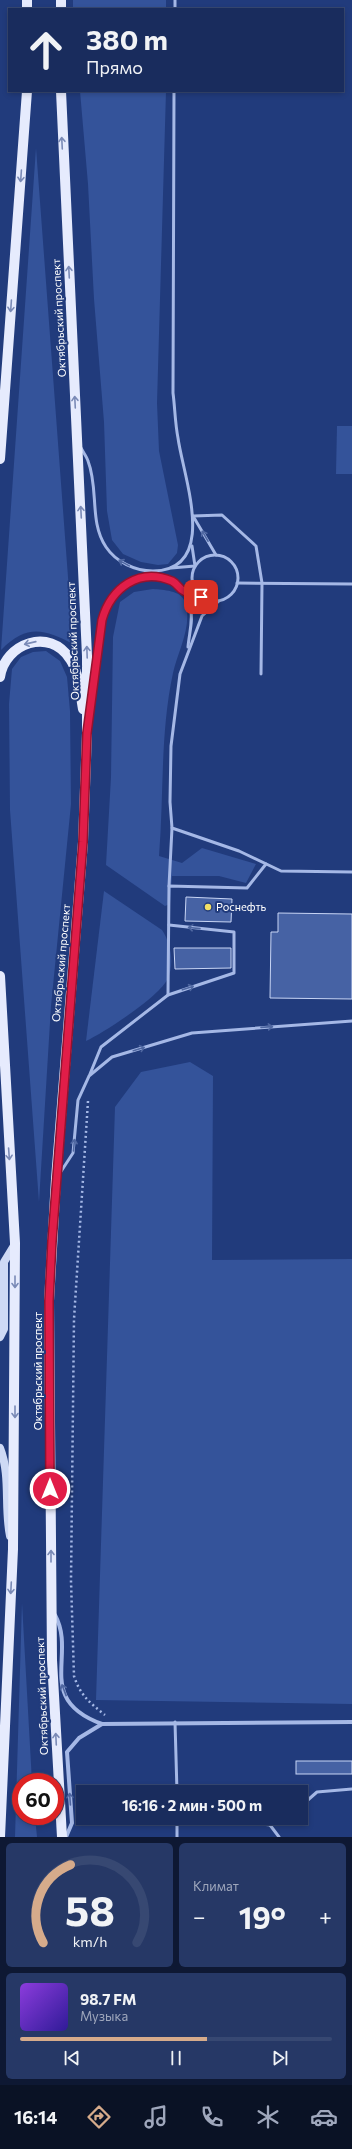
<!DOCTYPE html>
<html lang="ru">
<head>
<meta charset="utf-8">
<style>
	:root { --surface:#192c5d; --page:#263866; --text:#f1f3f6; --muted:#9fa7bc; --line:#374872; --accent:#d6ab8b }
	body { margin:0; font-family:Commissioner,sans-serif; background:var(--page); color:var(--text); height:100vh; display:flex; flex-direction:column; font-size:15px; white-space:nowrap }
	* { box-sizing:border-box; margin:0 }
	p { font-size:13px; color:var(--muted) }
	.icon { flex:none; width:22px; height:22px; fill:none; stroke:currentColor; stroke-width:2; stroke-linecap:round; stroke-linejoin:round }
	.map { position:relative; height:1837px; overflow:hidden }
	.drawer { display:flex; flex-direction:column; gap:6px; padding:6px; background:#0e1833; flex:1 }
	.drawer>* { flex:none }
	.banner { position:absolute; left:8px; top:8px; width:336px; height:84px; border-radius:0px; box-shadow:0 2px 6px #0003,0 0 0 1px var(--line); background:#192c5d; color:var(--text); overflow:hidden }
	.speed { position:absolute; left:12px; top:1773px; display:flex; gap:8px; font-size:20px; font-weight:700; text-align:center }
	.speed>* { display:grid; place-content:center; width:52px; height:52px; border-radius:50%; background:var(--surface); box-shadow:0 2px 6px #0003,0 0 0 1px var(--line); line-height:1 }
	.speed .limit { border:6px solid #d22; background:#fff; color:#111 }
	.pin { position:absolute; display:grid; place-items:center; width:34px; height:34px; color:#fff; margin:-17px; border-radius:8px; box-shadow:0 2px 6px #0006 }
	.me { position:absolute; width:44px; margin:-22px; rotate:0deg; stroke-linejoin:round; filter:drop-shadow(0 0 3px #0008) }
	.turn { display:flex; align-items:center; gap:14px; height:84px; padding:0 12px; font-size:18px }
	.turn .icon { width:52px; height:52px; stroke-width:2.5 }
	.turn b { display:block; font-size:28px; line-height:34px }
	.big { font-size:30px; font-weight:700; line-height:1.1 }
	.drawer .widget { flex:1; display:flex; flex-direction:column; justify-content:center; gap:6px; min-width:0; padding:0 14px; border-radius:6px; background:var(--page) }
	.drawer .dial { align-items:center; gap:0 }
	.dial svg { height:104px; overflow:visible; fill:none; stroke:var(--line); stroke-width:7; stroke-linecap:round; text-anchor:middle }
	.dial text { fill:var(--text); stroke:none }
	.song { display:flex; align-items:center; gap:12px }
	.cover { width:48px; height:48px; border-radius:6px; background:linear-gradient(135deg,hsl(270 70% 55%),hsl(250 70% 35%)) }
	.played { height:4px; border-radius:2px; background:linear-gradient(90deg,var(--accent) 60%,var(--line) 60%) }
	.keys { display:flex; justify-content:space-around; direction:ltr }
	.heat { display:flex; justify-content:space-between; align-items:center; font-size:22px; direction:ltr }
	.drawer .tiles { flex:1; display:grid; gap:6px; grid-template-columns:1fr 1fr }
	.widget:last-child { grid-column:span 2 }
	.trip { position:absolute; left:76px; top:1785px; width:232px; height:40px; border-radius:0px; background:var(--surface); box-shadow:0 2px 6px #0003,0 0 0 1px var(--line); font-weight:700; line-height:40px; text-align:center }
	.dock { display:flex; height:64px; justify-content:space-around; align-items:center; background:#0a1225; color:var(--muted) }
	.dock .icon { width:28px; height:28px }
	.dock .active { color:var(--accent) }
	.dock b { font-size:18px; color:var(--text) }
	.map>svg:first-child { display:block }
	.green { fill:#34539a }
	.building { fill:#4662a4; stroke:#c8d5f5 }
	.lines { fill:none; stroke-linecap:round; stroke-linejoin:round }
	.path { stroke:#a5b8e6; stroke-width:2.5; stroke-dasharray:2 3; stroke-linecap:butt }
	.service { stroke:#a5b8e6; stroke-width:3 }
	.minor { stroke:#a5b8e6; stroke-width:4 }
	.secondary { stroke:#ced9f5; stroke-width:8 }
	.primary { stroke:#e6ebfd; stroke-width:10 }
	.oneway { stroke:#7a8ab6 }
	.oneway2 { stroke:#4f67a1 }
	.route-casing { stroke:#92132f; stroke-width:10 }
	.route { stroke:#e11d48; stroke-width:7 }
	.poi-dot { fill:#f2df66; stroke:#213b7c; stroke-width:1.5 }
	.labels { text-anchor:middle; stroke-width:4; stroke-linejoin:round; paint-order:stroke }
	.street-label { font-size:11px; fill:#fff; stroke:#213b7c }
	.poi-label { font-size:11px; fill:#fff; stroke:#213b7c; text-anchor:start }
</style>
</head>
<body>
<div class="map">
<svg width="352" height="1837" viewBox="0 0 352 1837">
	<rect width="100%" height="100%" fill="#213b7c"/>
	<g class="green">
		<rect x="73" y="0" width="93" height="9"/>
		<path d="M80 91H166L157 403 159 451 178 545 177 553 168 564 158 565 141 562 123 554 112 540 107 511 104 422 94 299 88 184Z"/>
		<path d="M36 148 73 644C44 629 27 624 1 650Z"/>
		<path d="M337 426H352V474H336Z"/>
		<path d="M153 589C163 590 181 590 185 602 193 625 178 651 173 673 160 733 164 795 159 856L182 863 202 848 256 864 246 883 219 876H172L170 904 165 906 106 865 111 777 113 637 120 602 134 592Z"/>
		<path d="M46 651 60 661 67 677 70 711 71 804 51 1006 39 1202 10 810 9 704 12 669 21 657 33 652Z"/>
		<path d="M104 891 162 930C171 943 175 965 167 980 157 998 105 1032 86 1041Z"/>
		<path d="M190 1062 213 1076 212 1260 352 1259V1704L96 1700 115 1107 141 1072Z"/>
		<path d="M22 1603 32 1782H21V1816H35L37 1837H15Z"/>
	</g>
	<g class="building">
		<path d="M186 897 232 899 231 922 185 921Z"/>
		<path d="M278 913 352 914V999L270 998 271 932H278Z"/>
		<path d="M174 948H231V968L175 969Z"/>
		<rect x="296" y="1761" width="56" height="13"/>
	</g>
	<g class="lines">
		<path class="path" d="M88 1101 74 1319 71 1581 74 1676C80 1695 90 1703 105 1715"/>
		<g class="service">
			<path d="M175 9V0"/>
			<path d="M81 448C83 452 87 457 88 461 99 489 89 522 106 547 116 562 135 571 153 571 220 570 183 476 178 438 175 423 175 408 173 393L174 91"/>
			<path d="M193 516 222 515 256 546 262 583 261 674"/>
			<path d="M193 516 216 555"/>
			<circle cx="215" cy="578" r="23"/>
			<path d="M171 568 195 566 192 546"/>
			<path d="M237 583 352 584"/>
			<path d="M184 591 195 595"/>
			<path d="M219 601 202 616 180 674 171 746 170 802 172 828 239 851 281 871 352 872"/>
			<path d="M191 607 194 590"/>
			<path d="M92 700C94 685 96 672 98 657 101 639 98 618 108 601 126 572 179 566 190 605 194 618 189 634 188 647"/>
			<path d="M169 886 172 828"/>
			<path d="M168 995 169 886 247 888 266 864"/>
			<path d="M90 1074 101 1047 168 995 234 973V932L169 925"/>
			<path d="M60 1173 73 1153 78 1100 89 1076 112 1057 192 1033 352 1021"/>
			<path d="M175 1722 177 1792"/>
			<path d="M301 1806 317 1792 352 1789"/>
			<path d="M177 1818V1837"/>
			<path d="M213 1818 270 1825 287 1818"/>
			<path d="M270 1825 279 1837"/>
		</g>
		<g class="minor">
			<path d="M55 1615C77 1655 34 1699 102 1724L352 1722"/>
			<path d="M66 1837 72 1823 67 1752 79 1738 102 1724"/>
		</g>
		<g class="secondary">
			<path d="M0 1337 4 1329V1262L15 1244"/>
			<path d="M0 1448C11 1476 4 1507 10 1536"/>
		</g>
		<g class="primary">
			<path d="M27 9V0"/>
			<path d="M61 9V0"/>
			<path d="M61 91 87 656V733L83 842 56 1179 49 1301 52 1660 62 1837"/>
			<path d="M0 459 27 91"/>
			<path d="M0 677C5 643 50 627 70 659 79 672 80 693 83 709"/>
			<path d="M0 976 15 1243 13 1549 0 1837"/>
		</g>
	</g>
	<defs><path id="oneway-shaft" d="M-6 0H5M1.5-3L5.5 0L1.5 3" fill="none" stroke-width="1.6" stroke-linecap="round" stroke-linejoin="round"/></defs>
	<g class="oneway">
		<use href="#oneway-shaft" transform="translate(62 143) rotate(-93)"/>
		<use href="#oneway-shaft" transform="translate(21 176) rotate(94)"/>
		<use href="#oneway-shaft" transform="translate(69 272) rotate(-93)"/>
		<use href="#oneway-shaft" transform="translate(11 306) rotate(94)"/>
		<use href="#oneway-shaft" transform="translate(75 402) rotate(-93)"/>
		<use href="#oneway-shaft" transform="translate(81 512) rotate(-93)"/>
		<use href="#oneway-shaft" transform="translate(30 643) rotate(167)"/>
		<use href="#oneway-shaft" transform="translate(87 652) rotate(-92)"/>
		<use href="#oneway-shaft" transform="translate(9 1154) rotate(86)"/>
		<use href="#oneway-shaft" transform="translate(15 1282) rotate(90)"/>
		<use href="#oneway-shaft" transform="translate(15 1412) rotate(90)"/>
		<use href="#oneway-shaft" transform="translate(51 1556) rotate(-90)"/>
		<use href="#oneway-shaft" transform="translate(11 1588) rotate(93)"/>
		<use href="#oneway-shaft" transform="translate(56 1739) rotate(-93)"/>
	</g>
	<g class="oneway2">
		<use href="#oneway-shaft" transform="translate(205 536) rotate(-120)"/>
		<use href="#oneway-shaft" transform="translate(124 563) rotate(-151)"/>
		<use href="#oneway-shaft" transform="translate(194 928) rotate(-174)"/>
		<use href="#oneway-shaft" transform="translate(188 988) rotate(-18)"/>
		<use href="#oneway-shaft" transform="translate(267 1027) rotate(-4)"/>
		<use href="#oneway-shaft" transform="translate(139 1049) rotate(-17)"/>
		<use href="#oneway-shaft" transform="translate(74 1145) rotate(-85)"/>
		<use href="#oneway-shaft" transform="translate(64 1690) rotate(-111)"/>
		<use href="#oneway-shaft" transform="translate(70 1799) rotate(-94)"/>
	</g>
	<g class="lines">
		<defs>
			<path id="route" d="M50 1489 49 1301 52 1241 83 842 87 733 102 620C111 588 139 567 172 581 178 584 179 589 184 591 188 594 196 596 201 597"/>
		</defs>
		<use href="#route" class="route-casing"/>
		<use href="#route" class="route"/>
	</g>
	<circle class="poi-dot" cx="208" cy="907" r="4"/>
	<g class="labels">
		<g class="street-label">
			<text transform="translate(59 318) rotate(-93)" y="4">Октябрьский проспект</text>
			<text transform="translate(73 641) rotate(-92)" y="4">Октябрьский проспект</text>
			<text transform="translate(61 963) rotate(-85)" y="4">Октябрьский проспект</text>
			<text transform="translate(38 1371) rotate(-90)" y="4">Октябрьский проспект</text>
			<text transform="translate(42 1696) rotate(-92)" y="4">Октябрьский проспект</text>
		</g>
		<g class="poi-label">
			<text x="216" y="911">Роснефть</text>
		</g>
	</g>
</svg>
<div class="speed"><div class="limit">60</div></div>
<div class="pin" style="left:201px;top:597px;background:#d93025"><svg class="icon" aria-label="arrive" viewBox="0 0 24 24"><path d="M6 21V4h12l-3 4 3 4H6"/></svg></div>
<svg class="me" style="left:50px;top:1489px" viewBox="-20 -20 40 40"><circle r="17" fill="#e11d48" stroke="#fff" stroke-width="3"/><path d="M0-11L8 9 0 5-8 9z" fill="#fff"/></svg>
<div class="trip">16:16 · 2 мин · 500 m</div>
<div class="banner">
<div class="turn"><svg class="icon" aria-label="ahead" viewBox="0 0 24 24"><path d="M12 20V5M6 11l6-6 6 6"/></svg><div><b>380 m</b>Прямо</div></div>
</div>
</div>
<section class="drawer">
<div class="tiles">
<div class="widget dial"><svg viewBox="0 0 100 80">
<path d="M14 69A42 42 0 1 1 86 69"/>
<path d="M14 69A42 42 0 0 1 35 9" stroke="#d6ab8b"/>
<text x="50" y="56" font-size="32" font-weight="700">58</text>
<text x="50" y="72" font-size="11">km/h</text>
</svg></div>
<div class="widget"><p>Климат</p>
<div class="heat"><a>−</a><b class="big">19°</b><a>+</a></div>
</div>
<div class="widget">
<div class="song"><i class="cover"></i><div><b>98.7 FM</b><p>Музыка</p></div></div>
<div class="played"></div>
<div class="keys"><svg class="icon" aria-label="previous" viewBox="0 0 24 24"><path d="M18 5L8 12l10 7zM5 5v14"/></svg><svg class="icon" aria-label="pause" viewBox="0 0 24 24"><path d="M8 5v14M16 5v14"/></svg><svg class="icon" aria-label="next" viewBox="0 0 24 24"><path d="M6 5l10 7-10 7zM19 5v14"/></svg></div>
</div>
</div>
</section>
<nav class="dock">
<b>16:14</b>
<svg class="icon active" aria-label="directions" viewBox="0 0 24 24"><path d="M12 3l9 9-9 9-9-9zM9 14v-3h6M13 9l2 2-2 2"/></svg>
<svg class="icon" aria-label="music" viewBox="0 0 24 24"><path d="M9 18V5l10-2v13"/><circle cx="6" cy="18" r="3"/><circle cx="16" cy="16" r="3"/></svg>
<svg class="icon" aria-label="phone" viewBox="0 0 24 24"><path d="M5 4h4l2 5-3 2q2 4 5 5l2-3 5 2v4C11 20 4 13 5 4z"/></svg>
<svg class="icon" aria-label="climate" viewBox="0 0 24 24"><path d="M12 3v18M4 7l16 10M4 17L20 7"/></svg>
<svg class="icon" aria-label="car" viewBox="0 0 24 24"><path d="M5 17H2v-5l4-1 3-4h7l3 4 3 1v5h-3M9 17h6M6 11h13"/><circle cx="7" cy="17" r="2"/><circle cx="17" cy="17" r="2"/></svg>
</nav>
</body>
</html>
